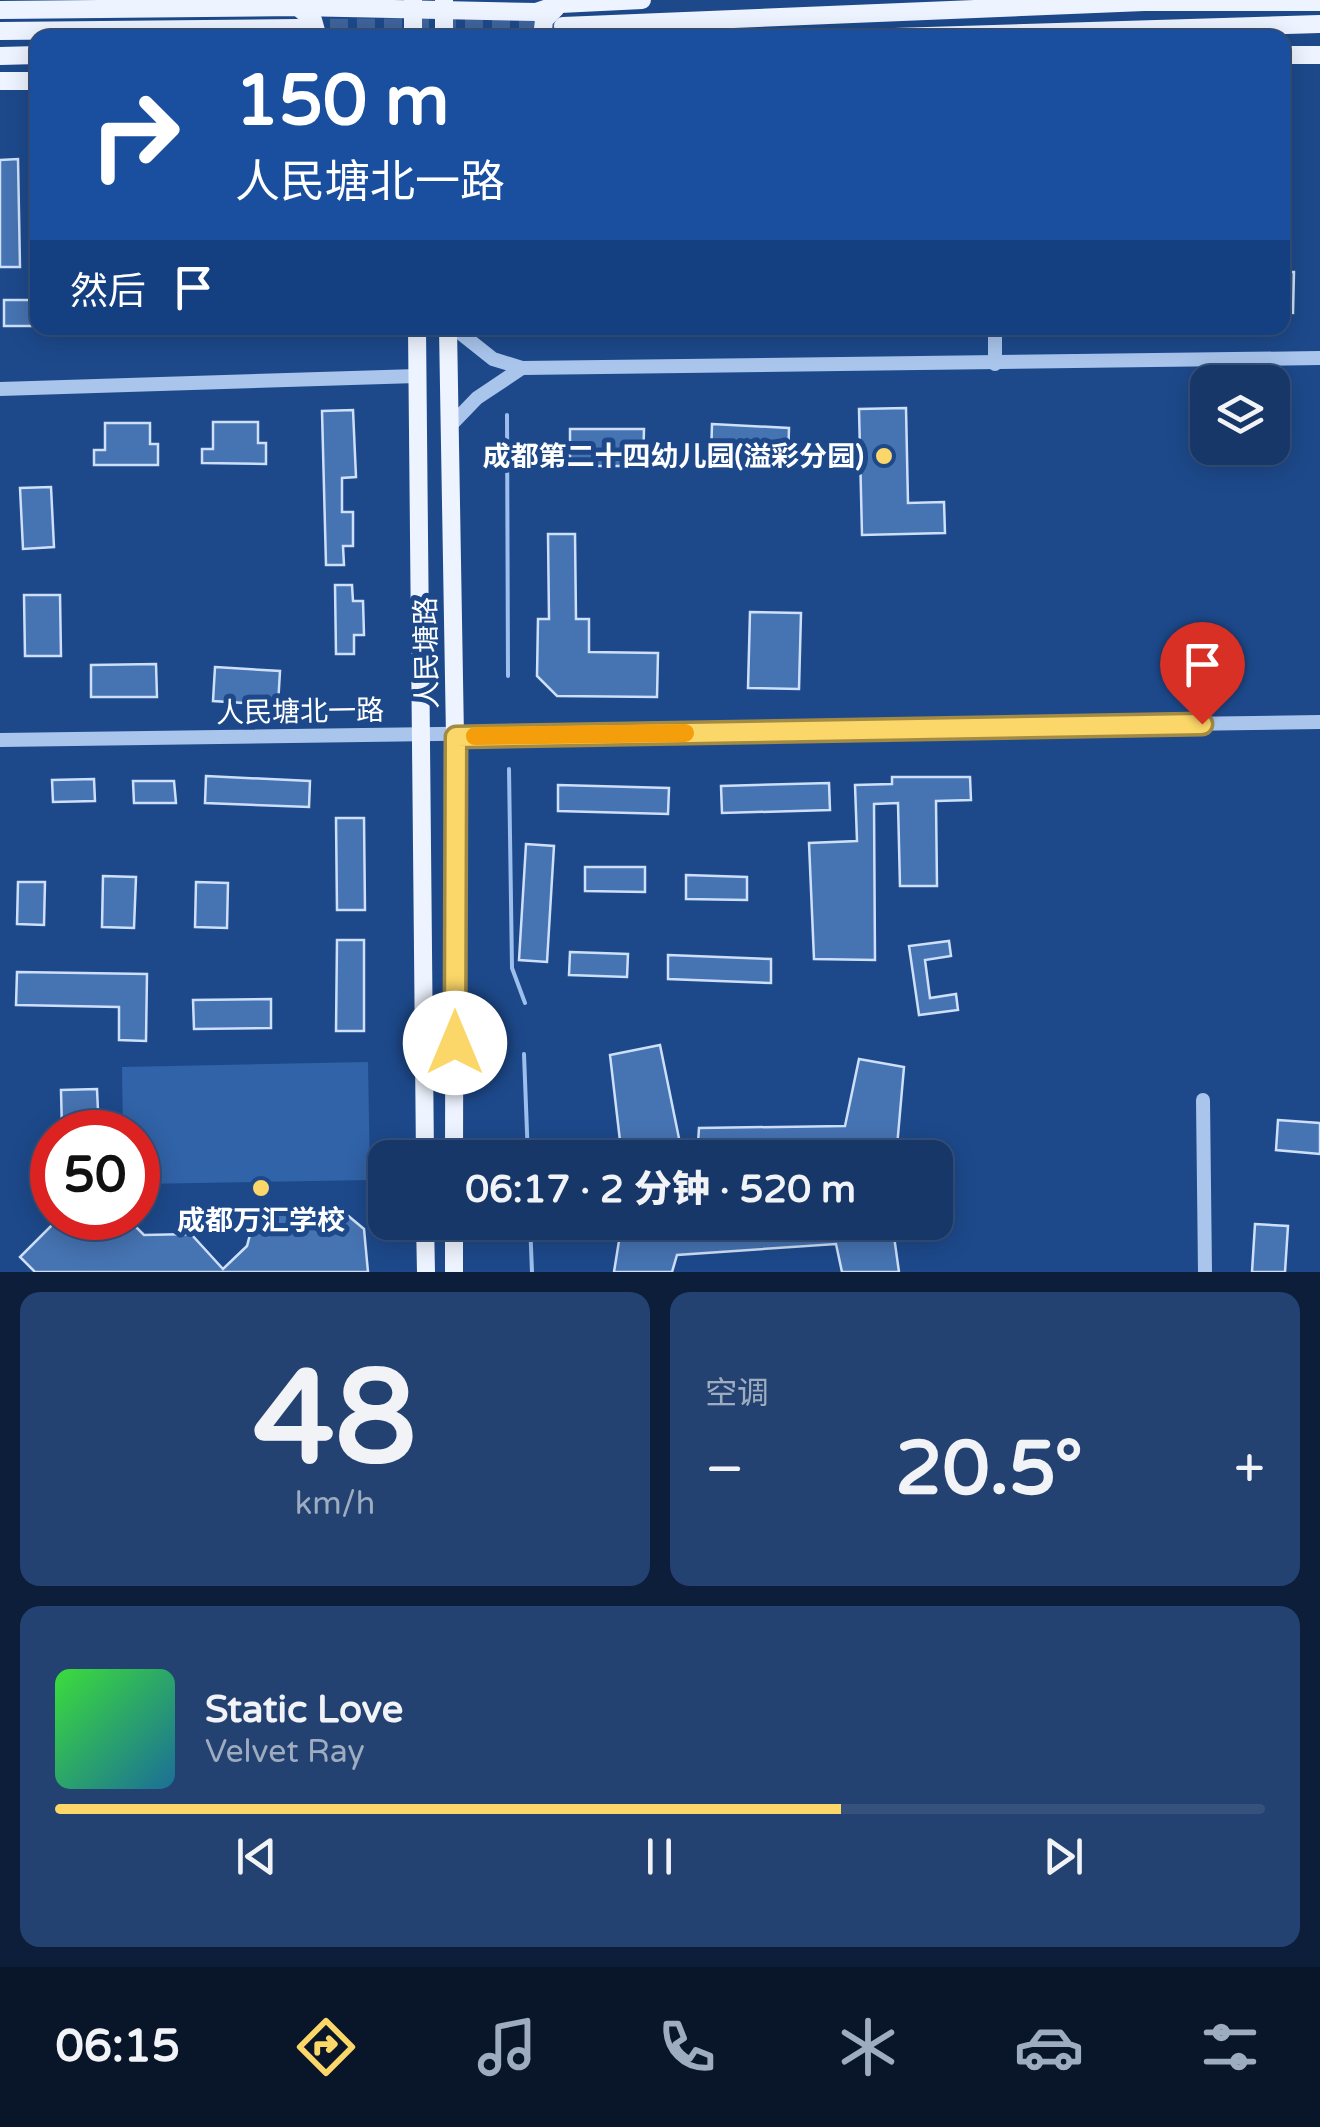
<!DOCTYPE html>
<html lang="zh">
<head>
<meta charset="utf-8">
<style>
	:root { --surface:#163768; --page:#234271; --text:#f1f3f6; --muted:#9eacc0; --line:#35517c; --accent:#fbd668 }
	body { margin:0; font-family:"Varela Round","Noto Sans SC",sans-serif; background:var(--page); color:var(--text); height:100vh; display:flex; flex-direction:column; font-size:38px; white-space:nowrap }
	* { box-sizing:border-box; margin:0 }
	p { font-size:32px; color:var(--muted) }
	.icon { flex:none; width:55px; height:55px; fill:none; stroke:currentColor; stroke-width:2; stroke-linecap:round; stroke-linejoin:round }
	.map { position:relative; height:1272px; overflow:hidden }
	.side { display:flex; flex-direction:column; gap:20px; padding:20px; background:#0c1e39; flex:1 }
	.side>* { flex:none }
	.hud { position:absolute; left:30px; top:30px; width:1260px; height:305px; border-radius:20px; box-shadow:0 5px 25px #0003,0 0 0 2px var(--line); background:#1a4fa0; color:#fff; overflow:hidden }
	.buttons { position:absolute; left:1190px; top:365px; display:grid; gap:20px }
	.buttons a { display:grid; place-items:center; width:100px; height:100px; border-radius:20px; background:var(--surface); box-shadow:0 5px 25px #0003,0 0 0 2px var(--line); font-size:50px }
	.speed { position:absolute; left:30px; top:1110px; display:flex; gap:20px; font-size:50px; font-weight:700; text-align:center }
	.speed>* { display:grid; place-content:center; width:130px; height:130px; border-radius:50%; background:var(--surface); box-shadow:0 5px 25px #0003,0 0 0 2px var(--line); line-height:1 }
	.speed .limit { border:15px solid #d22; background:#fff; color:#111 }
	.pin { position:absolute; display:grid; place-items:center; width:85px; height:85px; color:#fff; margin:-102px -42px; border-radius:50% 50% 50% 0; rotate:-45deg; box-shadow:0 0 10px #0007 }
	.pin .icon { rotate:45deg }
	.me { position:absolute; width:110px; margin:-55px; rotate:0deg; stroke-linejoin:round; filter:drop-shadow(0 0 8px #0008) }
	.turn { display:flex; align-items:center; gap:35px; height:210px; padding:0 40px; font-size:45px }
	.turn .icon { width:130px; height:130px; stroke-width:2.5 }
	.turn b { display:block; font-size:70px; line-height:85px }
	.then { display:flex; align-items:center; height:95px; padding:0 40px; background:#0003; gap:20px; font-size:38px }
	.big { font-size:75px; font-weight:800; line-height:1.1 }
	.side .widget { flex:1; display:flex; flex-direction:column; justify-content:center; gap:15px; min-width:0; padding:0 35px; border-radius:20px; background:var(--page) }
	.side .dial { align-items:center; gap:0 }
	.dial b { font-size:130px; line-height:1 }
	.song { display:flex; align-items:center; gap:30px }
	.cover { width:120px; height:120px; border-radius:15px; background:linear-gradient(135deg,hsl(120 70% 55%),hsl(200 70% 35%)) }
	.played { height:10px; border-radius:5px; background:linear-gradient(90deg,var(--accent) 65%,var(--line) 65%) }
	.keys { display:flex; justify-content:space-around; direction:ltr }
	.heat { display:flex; justify-content:space-between; align-items:center; font-size:55px; direction:ltr }
	.side .tiles { flex:1; display:grid; gap:20px; grid-template-columns:1fr 1fr }
	.widget:last-child { grid-column:span 2 }
	.trip { position:absolute; left:368px; top:1140px; width:585px; height:100px; border-radius:20px; background:var(--surface); box-shadow:0 5px 25px #0003,0 0 0 2px var(--line); font-weight:800; line-height:100px; text-align:center }
	.menu { display:flex; height:160px; justify-content:space-around; align-items:center; background:#09162a; color:var(--muted) }
	.menu .icon { width:70px; height:70px }
	.menu .current { color:var(--accent) }
	.menu b { font-size:45px; color:var(--text) }
	.map>svg:first-child { display:block }
	.green { fill:#3163a8 }
	.lines { fill:none; stroke-linecap:round; stroke-linejoin:round }
	.stream { stroke:#9cbfee; stroke-width:4 }
	.building { fill:#4673b2; stroke:#cee0f9; stroke-width:2.5 }
	.major-tunnel { stroke:#3f649c; stroke-width:18; stroke-dasharray:18 9; stroke-linecap:butt }
	.minor { stroke:#a9c5ec; stroke-width:14 }
	.major { stroke:#eef4ff; stroke-width:18 }
	.route-casing { stroke:#a38b44; stroke-width:25 }
	.route { stroke:#fbd668; stroke-width:18 }
	.slow { stroke:#f59e0b; stroke-width:18 }
	.poi-dot { fill:#fbd668; stroke:#1d498b; stroke-width:4 }
	.labels { text-anchor:middle; stroke-width:10; stroke-linejoin:round; paint-order:stroke }
	.poi-label { font-size:28px; font-weight:bold; fill:#fff; stroke:#1d498b; text-anchor:end }
	.street-label { font-size:28px; fill:#fff; stroke:#1d498b }
</style>
</head>
<body>
<div class="map">
<svg width="1320" height="1272" viewBox="0 0 1320 1272">
	<rect width="100%" height="100%" fill="#1d498b"/>
	<path class="green" d="M368 1062 370 1180 138 1184V1132H123L122 1067Z"/>
	<g class="lines">
		<g class="stream">
			<path d="M507 415 508 676"/>
			<path d="M509 769 512 968 525 1003"/>
			<path d="M524 1054 528 1158"/>
			<path d="M530 1222 532 1272"/>
		</g>
	</g>
	<g class="building">
		<path d="M18 159 20 267H0V160Z"/>
		<path d="M1282 272H1294L1293 313 1282 312Z"/>
		<rect x="4" y="300" width="34" height="26"/>
		<path d="M906 408 908 503 944 502 945 533 862 535 859 409Z"/>
		<path d="M353 410 356 477 342 478V512H353V546H343L344 565H326L322 411Z"/>
		<path d="M213 422H258V443H266V464L202 463V449H213Z"/>
		<path d="M105 423H150V444H158V465H94V450H105Z"/>
		<path d="M712 424 789 428 788 461 711 457Z"/>
		<path d="M570 429H644L643 466H570Z"/>
		<path d="M51 487 54 547 23 549 20 488Z"/>
		<path d="M548 534H575L576 619H589V652L658 653 657 697 557 696 537 676 538 619H549Z"/>
		<path d="M335 585H352L353 601H363L364 635H354V654H336Z"/>
		<path d="M24 595H60L61 656H25Z"/>
		<path d="M750 612 801 613 799 689 748 688Z"/>
		<path d="M156 664 157 697H91V665Z"/>
		<path d="M215 667 280 671 278 705 213 701Z"/>
		<path d="M206 776 310 781 309 807 205 803Z"/>
		<path d="M892 777H970L971 800 936 801 937 886H900L898 803 874 804 875 960 814 959 809 843 857 841 855 785 892 784Z"/>
		<path d="M94 779 95 801 53 802 52 780Z"/>
		<path d="M133 781H174L176 803H134Z"/>
		<path d="M829 783 830 810 722 813 721 786Z"/>
		<path d="M558 785 669 788 668 814 558 811Z"/>
		<path d="M336 818H364L365 910H337Z"/>
		<path d="M526 844 554 846 547 962 519 960Z"/>
		<path d="M585 867H645V892L585 891Z"/>
		<path d="M686 875 747 877V900L686 899Z"/>
		<path d="M103 876 136 877 134 928 102 927Z"/>
		<path d="M18 882H45L44 925 17 924Z"/>
		<path d="M196 882 228 883 227 928 195 927Z"/>
		<path d="M337 940H364V1031H336Z"/>
		<path d="M949 941 951 956 925 960 930 998 956 994 958 1010 919 1015 909 946Z"/>
		<path d="M570 952 628 954 627 977 569 975Z"/>
		<path d="M668 955 771 959V983L668 979Z"/>
		<path d="M17 972 147 974 146 1041 119 1040V1007L16 1005Z"/>
		<path d="M271 999V1028L194 1029 193 1000Z"/>
		<path d="M660 1045 683 1158H622L610 1055Z"/>
		<path d="M859 1059 904 1067 896 1158H697L699 1128 845 1126Z"/>
		<path d="M97 1089 99 1132H62L61 1090Z"/>
		<path d="M1278 1120 1320 1123V1154L1276 1150Z"/>
		<path d="M257 1208 340 1209 364 1229 368 1272H35L20 1257 59 1218H127L144 1235 191 1234 223 1269 247 1246Z"/>
		<path d="M622 1222H892L899 1272H842L836 1244 677 1255 672 1272H614Z"/>
		<path d="M1255 1224 1288 1226 1285 1272H1252Z"/>
	</g>
	<g class="lines">
		<path class="major-tunnel" d="M303 28 563 26"/>
		<g class="minor">
			<path d="M995 328V364"/>
			<path d="M522 368 1320 358"/>
			<path d="M0 389 417 376"/>
			<path d="M450 426 477 398 522 368 493 359 454 328"/>
			<path d="M0 740 1320 722"/>
			<path d="M1203 1100 1205 1272"/>
		</g>
		<g class="major">
			<path d="M413 0V38"/>
			<path d="M298 7 313 20 318 38"/>
			<path d="M0 10 298 7 536 12 560 4 642 0"/>
			<path d="M563 26 1144 2H1320"/>
			<path d="M0 31 298 28"/>
			<path d="M444 38V0"/>
			<path d="M542 38 544 20 556 8"/>
			<path d="M861 38 1320 24"/>
			<path d="M1282 55H1320"/>
			<path d="M0 56 38 55"/>
			<path d="M0 81H38"/>
			<path d="M417 328 425 1158"/>
			<path d="M448 328 455 737 454 1158"/>
			<path d="M425 1222 426 1272"/>
			<path d="M454 1272V1222"/>
		</g>
	</g>
	<g class="lines">
		<defs>
			<path id="route" d="M455 1043 456 737 1202 724"/>
		</defs>
		<use href="#route" class="route-casing"/>
		<use href="#route" class="route"/>
		<path class="slow" d="M475 736 685 733"/>
	</g>
	<g class="poi-dot">
		<circle cx="884" cy="456" r="10"/>
		<circle cx="261" cy="1188" r="10"/>
	</g>
	<g class="labels">
		<g class="poi-label">
			<text x="864" y="466">成都第二十四幼儿园(溢彩分园)</text>
			<text x="261" y="1230" text-anchor="middle">成都万汇学校</text>
		</g>
		<g class="street-label">
			<text transform="translate(426 653) rotate(-91)" y="10">人民塘路</text>
			<text transform="translate(300 711) rotate(-1)" y="10">人民塘北一路</text>
		</g>
	</g>
</svg>
<div class="buttons">
<a><svg class="icon" aria-label="layers" viewBox="0 0 24 24"><path d="M12 4l9 5-9 5-9-5zM3 14l9 5 9-5"/></svg></a>
</div>
<div class="speed"><div class="limit">50</div></div>
<div class="pin" style="left:1202px;top:724px;background:#d93025"><svg class="icon" aria-label="arrive" viewBox="0 0 24 24"><path d="M6 21V4h12l-3 4 3 4H6"/></svg></div>
<svg class="me" style="left:455px;top:1043px" viewBox="-20 -20 40 40"><circle r="19" fill="#fff"/><path d="M0-13L10 11 0 6-10 11z" fill="#fbd668"/></svg>
<div class="trip">06:17 · 2 分钟 · 520 m</div>
<div class="hud">
<div class="turn"><svg class="icon" aria-label="right" viewBox="0 0 24 24"><path d="M7 20v-9h11M14 6l5 5-5 5"/></svg><div><b>150 m</b>人民塘北一路</div></div>
<div class="then">然后<svg class="icon" aria-label="arrive" viewBox="0 0 24 24"><path d="M6 21V4h12l-3 4 3 4H6"/></svg></div>
</div>
</div>
<section class="side">
<div class="tiles">
<div class="widget dial"><b>48</b><p>km/h</p></div>
<div class="widget"><p>空调</p>
<div class="heat"><a>−</a><b class="big">20.5°</b><a>+</a></div>
</div>
<div class="widget">
<div class="song"><i class="cover"></i><div><b>Static Love</b><p>Velvet Ray</p></div></div>
<div class="played"></div>
<div class="keys"><svg class="icon" aria-label="previous" viewBox="0 0 24 24"><path d="M18 5L8 12l10 7zM5 5v14"/></svg><svg class="icon" aria-label="pause" viewBox="0 0 24 24"><path d="M8 5v14M16 5v14"/></svg><svg class="icon" aria-label="next" viewBox="0 0 24 24"><path d="M6 5l10 7-10 7zM19 5v14"/></svg></div>
</div>
</div>
</section>
<nav class="menu">
<b>06:15</b>
<svg class="icon current" aria-label="directions" viewBox="0 0 24 24"><path d="M12 3l9 9-9 9-9-9zM9 14v-3h6M13 9l2 2-2 2"/></svg>
<svg class="icon" aria-label="music" viewBox="0 0 24 24"><path d="M9 18V5l10-2v13"/><circle cx="6" cy="18" r="3"/><circle cx="16" cy="16" r="3"/></svg>
<svg class="icon" aria-label="phone" viewBox="0 0 24 24"><path d="M5 4h4l2 5-3 2q2 4 5 5l2-3 5 2v4C11 20 4 13 5 4z"/></svg>
<svg class="icon" aria-label="climate" viewBox="0 0 24 24"><path d="M12 3v18M4 7l16 10M4 17L20 7"/></svg>
<svg class="icon" aria-label="car" viewBox="0 0 24 24"><path d="M5 17H2v-5l4-1 3-4h7l3 4 3 1v5h-3M9 17h6M6 11h13"/><circle cx="7" cy="17" r="2"/><circle cx="17" cy="17" r="2"/></svg>
<svg class="icon" aria-label="filters" viewBox="0 0 24 24"><path d="M4 7h16M4 17h16"/><circle cx="9" cy="7" r="2"/><circle cx="15" cy="17" r="2"/></svg>
</nav>
</body>
</html>
